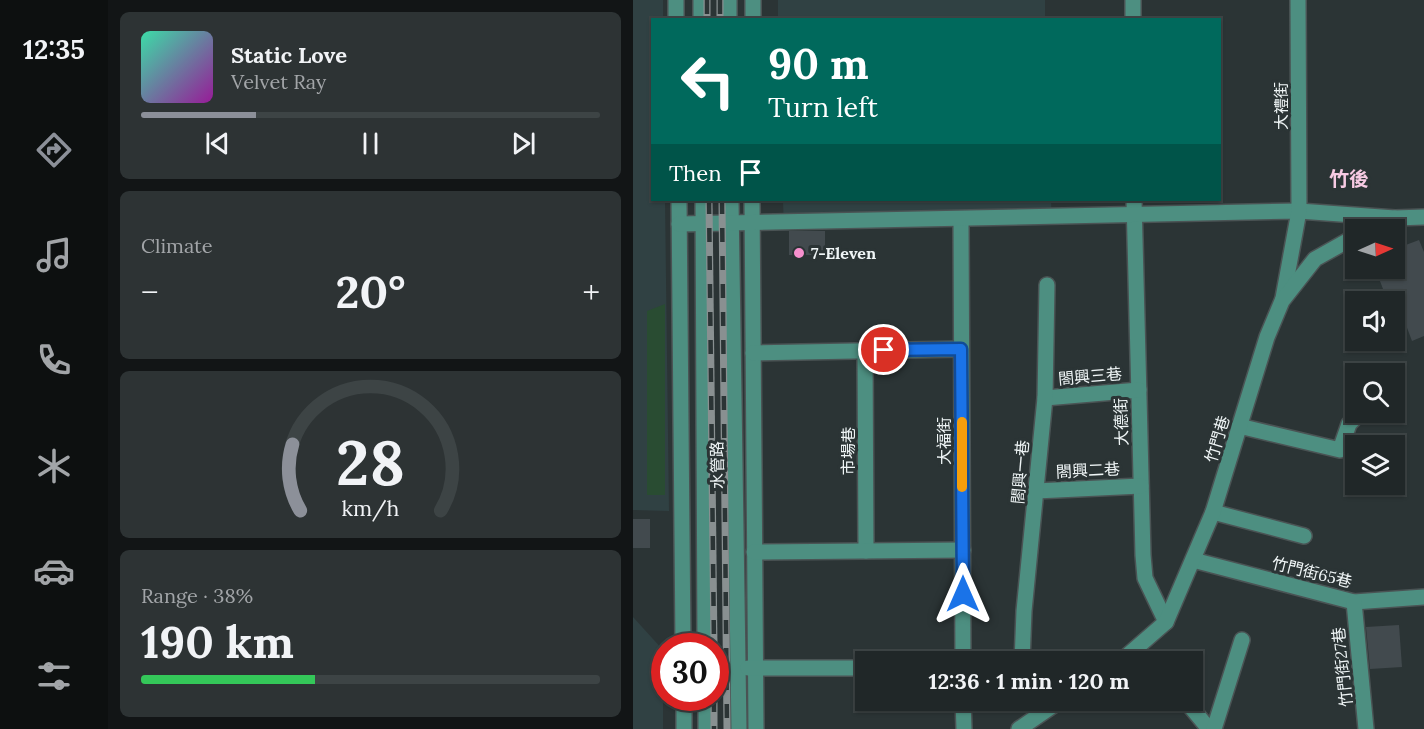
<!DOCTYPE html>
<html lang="en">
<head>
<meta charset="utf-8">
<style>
	:root { --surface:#202728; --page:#2d3334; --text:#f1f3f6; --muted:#a2a5a8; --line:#3d4445; --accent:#8c9099 }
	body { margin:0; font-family:Lora,"Noto Sans TC",serif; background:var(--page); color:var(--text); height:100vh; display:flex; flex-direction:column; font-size:22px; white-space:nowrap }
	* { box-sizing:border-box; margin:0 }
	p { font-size:20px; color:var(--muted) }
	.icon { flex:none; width:33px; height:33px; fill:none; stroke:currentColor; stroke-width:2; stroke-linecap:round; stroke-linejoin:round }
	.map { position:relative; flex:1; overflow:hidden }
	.drawer { display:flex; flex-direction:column; gap:12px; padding:12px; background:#121516; width:525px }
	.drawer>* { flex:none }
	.banner { position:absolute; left:18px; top:18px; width:570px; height:183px; border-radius:0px; box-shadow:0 2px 4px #0004,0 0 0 2px var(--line); background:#00695c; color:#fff; overflow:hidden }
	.needle { width:39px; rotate:87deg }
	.controls { position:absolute; left:712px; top:219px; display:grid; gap:12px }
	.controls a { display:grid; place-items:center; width:60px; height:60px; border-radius:0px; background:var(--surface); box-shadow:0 2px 4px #0004,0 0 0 2px var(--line); font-size:30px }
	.speed { position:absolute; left:18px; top:633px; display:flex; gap:12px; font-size:30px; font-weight:700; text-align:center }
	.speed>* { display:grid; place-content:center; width:78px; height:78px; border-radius:50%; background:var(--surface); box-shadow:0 2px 4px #0004,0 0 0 2px var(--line); line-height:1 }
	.speed .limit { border:9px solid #d22; background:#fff; color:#111 }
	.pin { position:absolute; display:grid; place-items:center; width:51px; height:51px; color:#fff; margin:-26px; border:3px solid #fff; border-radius:50%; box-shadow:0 2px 6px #0007 }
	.me { position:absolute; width:66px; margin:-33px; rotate:0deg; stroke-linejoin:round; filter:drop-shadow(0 0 4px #0008) }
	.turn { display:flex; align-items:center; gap:21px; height:126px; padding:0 18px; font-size:27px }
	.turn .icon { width:78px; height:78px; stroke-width:2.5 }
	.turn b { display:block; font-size:42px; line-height:51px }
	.then { display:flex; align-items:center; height:57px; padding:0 18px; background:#0003; gap:12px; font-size:22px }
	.big { font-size:45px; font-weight:700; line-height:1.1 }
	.drawer .card { flex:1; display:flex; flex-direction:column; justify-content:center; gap:9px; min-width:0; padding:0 21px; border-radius:9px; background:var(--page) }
	.drawer .dial { align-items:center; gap:0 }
	.dial svg { height:156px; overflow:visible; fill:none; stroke:var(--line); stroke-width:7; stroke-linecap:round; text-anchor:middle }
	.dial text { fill:var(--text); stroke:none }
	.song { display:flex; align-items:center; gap:18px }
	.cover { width:72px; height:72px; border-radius:9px; background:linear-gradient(135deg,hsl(160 70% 55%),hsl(300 70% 35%)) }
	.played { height:6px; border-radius:3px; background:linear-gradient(90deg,var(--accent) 25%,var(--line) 25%) }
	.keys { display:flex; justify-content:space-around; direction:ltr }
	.heat { display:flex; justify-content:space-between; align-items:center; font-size:33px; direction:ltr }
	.charge { height:9px; border-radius:4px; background:linear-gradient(90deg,#34c759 38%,var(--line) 0) }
	.trip { position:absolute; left:222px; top:651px; width:348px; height:60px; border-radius:0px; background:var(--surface); box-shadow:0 2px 4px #0004,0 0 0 2px var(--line); font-weight:700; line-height:60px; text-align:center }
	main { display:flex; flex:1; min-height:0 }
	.tab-bar { display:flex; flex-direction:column; width:108px; justify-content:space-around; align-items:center; background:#0d1010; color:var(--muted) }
	.tab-bar .icon { width:42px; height:42px }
	.tab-bar .on { color:var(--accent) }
	.tab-bar b { font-size:27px; color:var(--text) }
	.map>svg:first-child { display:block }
	.built { fill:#304143 }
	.green { fill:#294c32 }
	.building { fill:#424a4e }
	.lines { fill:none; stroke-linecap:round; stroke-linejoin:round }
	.minor-casing { stroke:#4a5354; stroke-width:18 }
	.minor { stroke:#4d8f81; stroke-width:15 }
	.rail-casing { stroke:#899091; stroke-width:7 }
	.rail { stroke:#2b3435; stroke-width:4.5; stroke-dasharray:14; stroke-linecap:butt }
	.route-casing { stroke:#114b97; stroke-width:15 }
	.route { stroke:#1a73e8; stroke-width:10 }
	.slow { stroke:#f59e0b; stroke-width:10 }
	.poi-dot { fill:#f790ce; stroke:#2b3435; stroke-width:2 }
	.labels { text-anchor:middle; stroke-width:6; stroke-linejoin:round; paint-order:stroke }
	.street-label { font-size:16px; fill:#eff5f6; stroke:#2b3435 }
	.poi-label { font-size:16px; font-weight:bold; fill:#eff5f6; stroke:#2b3435; text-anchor:start }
	.quarter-label { font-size:20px; font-weight:bold; fill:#f7cae3; stroke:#2b3435 }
</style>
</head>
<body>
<main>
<nav class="tab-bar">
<b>12:35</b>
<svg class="icon on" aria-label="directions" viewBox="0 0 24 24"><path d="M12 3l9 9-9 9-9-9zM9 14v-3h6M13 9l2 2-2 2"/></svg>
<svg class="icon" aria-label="music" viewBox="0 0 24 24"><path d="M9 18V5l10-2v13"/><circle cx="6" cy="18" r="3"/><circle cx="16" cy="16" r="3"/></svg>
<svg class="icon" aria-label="phone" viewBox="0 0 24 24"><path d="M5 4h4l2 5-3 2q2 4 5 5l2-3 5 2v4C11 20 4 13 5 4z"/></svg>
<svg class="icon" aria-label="climate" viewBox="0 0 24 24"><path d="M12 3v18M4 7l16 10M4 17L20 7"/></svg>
<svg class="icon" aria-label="car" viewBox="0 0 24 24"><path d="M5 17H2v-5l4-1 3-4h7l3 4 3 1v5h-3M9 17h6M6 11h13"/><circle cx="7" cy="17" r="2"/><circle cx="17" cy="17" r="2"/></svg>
<svg class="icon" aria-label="filters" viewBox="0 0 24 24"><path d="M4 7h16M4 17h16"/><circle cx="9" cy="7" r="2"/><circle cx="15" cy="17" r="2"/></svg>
</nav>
<section class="drawer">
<div class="card">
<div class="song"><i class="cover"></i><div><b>Static Love</b><p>Velvet Ray</p></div></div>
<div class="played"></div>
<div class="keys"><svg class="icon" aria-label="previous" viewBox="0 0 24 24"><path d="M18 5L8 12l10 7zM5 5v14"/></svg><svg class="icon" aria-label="pause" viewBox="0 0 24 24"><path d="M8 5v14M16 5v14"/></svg><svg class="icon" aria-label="next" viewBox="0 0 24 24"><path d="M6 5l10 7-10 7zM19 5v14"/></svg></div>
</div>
<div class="card"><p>Climate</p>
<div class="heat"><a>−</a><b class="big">20°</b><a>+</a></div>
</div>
<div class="card dial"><svg viewBox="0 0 100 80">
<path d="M14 69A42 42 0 1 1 86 69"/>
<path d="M14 69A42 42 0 0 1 10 35" stroke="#8c9099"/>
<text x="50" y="56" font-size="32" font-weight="700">28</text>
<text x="50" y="72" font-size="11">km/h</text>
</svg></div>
<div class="card"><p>Range · 38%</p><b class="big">190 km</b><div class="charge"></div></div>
</section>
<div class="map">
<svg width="791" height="729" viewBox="0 0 791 729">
	<rect width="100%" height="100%" fill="#2b3435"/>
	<g class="built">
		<path d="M0 0H30V19L20 20V200H32L36 511 0 510Z"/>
		<rect x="145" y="0" width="267" height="19"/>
		<path d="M150 200H418L419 225 151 230Z"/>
		<path d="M0 617 30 650V729H0Z"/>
	</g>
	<path class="green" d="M32 304V495H14V311Z"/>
	<g class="building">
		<rect x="156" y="231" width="36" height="24"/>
		<path d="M786 240 791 252V336L779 341 764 301 755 302 742 268H762V249Z"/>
		<rect x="0" y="519" width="17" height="29"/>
		<path d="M766 625 769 667 737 669 733 627Z"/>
	</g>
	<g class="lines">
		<defs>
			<g id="minor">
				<path d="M43 0V20"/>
				<path d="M68 0V20"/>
				<path d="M96 0V20"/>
				<path d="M500 0V20"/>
				<path d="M120 20V0"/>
				<path d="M46 200 50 646"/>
				<path d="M70 200 72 646"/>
				<path d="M98 200 106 729"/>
				<path d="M119 200 123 729"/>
				<path d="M501 200 510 555 512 578 533 622"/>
				<path d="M328 220 330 662"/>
				<path d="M46 224 666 211 762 218"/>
				<path d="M737 230 762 218 791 217"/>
				<path d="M650 298 666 211 665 0"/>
				<path d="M232 351 233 551"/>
				<path d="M120 353 328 349"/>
				<path d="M412 398 506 390"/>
				<path d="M606 426 707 450 716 424 728 412"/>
				<path d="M403 491 508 486"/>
				<path d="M580 512 671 536"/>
				<path d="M121 552 330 550"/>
				<path d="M560 560 721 602 791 597"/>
				<path d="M721 602 733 729"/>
				<path d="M389 662 391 611 412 398 414 285"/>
				<path d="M487 662 533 622 580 512 634 337 649 301 682 259 723 236"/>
				<path d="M115 668H232"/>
				<path d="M51 698V729"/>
				<path d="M73 698V729"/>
				<path d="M330 700 331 729"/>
				<path d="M552 700 576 729"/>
				<path d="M386 729 428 700"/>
				<path d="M581 729 609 640"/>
			</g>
		</defs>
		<use href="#minor" class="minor-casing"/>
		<use href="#minor" class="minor"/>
		<defs>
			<g id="rail">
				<path d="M74 0V20"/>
				<path d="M87 0V20"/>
				<path d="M76 200 81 646"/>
				<path d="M89 200 94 729"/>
				<path d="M81 698V729"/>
			</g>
		</defs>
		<use href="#rail" class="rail-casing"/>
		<use href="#rail" class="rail"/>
	</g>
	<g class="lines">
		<defs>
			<path id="route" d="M251 350 328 349 330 594"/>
		</defs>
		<use href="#route" class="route-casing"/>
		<use href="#route" class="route"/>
		<path class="slow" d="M329 422V487"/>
	</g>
	<circle class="poi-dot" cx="166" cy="253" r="6"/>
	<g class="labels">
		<g class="street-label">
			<text transform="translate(648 106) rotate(-90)" y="6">大禮街</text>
			<text transform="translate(457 376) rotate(-5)" y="6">閤興三巷</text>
			<text transform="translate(488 422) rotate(-92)" y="6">大德街</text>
			<text transform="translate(584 439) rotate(-73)" y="6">竹門巷</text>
			<text transform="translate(311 441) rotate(-90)" y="6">大福街</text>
			<text transform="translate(215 451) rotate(-90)" y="6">市場巷</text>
			<text transform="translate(84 465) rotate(-91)" y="6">水管路</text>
			<text transform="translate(455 470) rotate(-3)" y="6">閤興二巷</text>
			<text transform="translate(387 472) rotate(-85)" y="6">閤興一巷</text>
			<text transform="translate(679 572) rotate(14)" y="6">竹門街65巷</text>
			<text transform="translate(709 667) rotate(-96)" y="6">竹門街27巷</text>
		</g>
		<g class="poi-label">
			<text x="178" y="259">7-Eleven</text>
		</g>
		<g class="quarter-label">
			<text x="716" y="186">竹後</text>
		</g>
	</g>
</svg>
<div class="controls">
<a><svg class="needle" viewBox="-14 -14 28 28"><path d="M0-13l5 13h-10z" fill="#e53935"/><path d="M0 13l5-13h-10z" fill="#a2a5a8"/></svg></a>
<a><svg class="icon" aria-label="sound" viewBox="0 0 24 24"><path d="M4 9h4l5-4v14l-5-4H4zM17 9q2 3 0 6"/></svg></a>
<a><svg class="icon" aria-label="search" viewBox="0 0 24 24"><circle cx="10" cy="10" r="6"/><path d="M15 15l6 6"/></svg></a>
<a><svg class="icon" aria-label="layers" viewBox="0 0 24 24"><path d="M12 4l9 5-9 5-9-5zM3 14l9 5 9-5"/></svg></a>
</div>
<div class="speed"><div class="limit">30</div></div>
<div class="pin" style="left:251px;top:350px;background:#d93025"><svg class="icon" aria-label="arrive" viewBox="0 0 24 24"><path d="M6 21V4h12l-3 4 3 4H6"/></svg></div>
<svg class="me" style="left:330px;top:594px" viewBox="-20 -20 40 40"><path d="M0-17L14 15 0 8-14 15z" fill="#1a73e8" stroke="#fff" stroke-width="4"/></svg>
<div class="trip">12:36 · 1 min · 120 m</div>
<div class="banner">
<div class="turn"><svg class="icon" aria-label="left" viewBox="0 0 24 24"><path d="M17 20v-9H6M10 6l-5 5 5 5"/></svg><div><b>90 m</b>Turn left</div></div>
<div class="then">Then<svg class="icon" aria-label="arrive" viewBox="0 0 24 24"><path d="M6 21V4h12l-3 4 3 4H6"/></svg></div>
</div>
</div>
</main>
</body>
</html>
